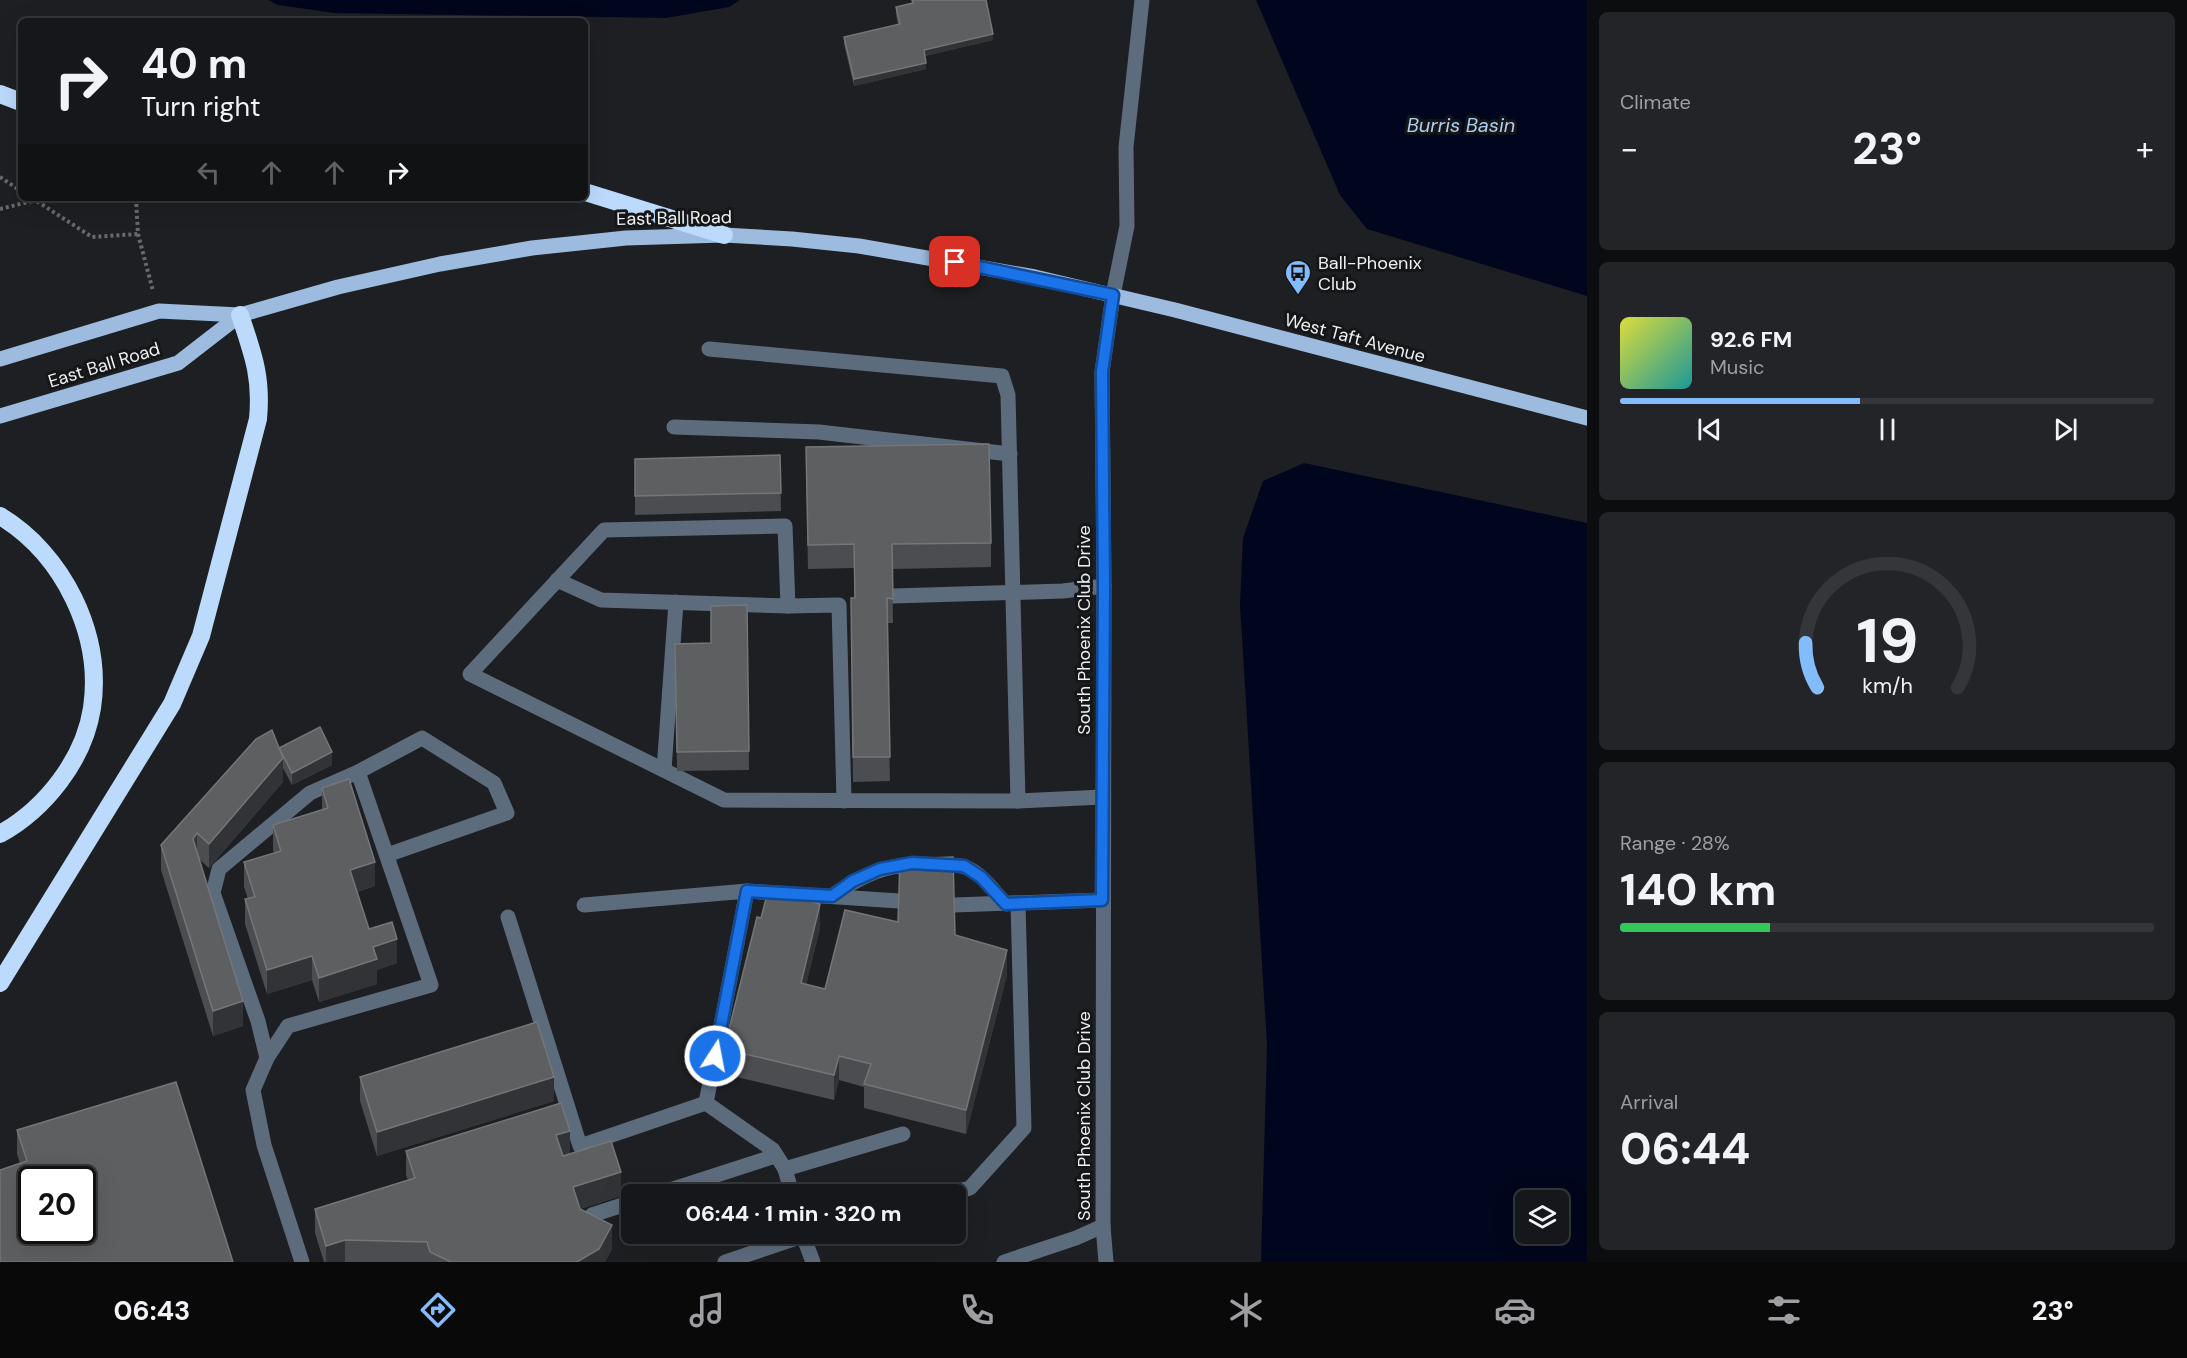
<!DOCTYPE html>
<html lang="en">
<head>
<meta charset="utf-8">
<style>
	:root { --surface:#16171a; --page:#232427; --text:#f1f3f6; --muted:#9e9fa2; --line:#353639; --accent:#83bcfb }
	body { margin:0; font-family:"DM Sans",sans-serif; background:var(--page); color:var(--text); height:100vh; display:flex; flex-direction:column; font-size:22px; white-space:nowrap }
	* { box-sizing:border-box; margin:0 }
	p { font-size:20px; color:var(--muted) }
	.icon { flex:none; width:33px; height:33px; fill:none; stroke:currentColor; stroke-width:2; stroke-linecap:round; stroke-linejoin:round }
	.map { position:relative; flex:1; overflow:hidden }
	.panel { display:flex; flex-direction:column; gap:12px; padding:12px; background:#0c0d0e; width:600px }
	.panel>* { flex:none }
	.banner { position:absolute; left:18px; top:18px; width:570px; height:183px; border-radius:9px; box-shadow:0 6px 24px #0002,0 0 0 2px var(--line); background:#16171a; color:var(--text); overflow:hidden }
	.buttons { position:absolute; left:1515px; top:1190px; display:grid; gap:12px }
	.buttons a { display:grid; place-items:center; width:54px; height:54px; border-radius:9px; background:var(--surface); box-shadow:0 6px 24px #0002,0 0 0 2px var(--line); font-size:30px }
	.speed { position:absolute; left:18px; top:1166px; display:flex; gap:12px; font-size:30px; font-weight:700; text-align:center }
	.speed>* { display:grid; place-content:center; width:78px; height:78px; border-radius:50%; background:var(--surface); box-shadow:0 6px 24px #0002,0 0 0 2px var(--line); line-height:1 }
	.speed .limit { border:3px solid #111; border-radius:9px; background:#fff; color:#111 }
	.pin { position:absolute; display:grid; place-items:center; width:51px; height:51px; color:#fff; margin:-26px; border-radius:12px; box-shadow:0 3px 9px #0006 }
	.me { position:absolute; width:66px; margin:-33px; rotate:11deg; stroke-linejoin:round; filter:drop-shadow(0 0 4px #0008) }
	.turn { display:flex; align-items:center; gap:21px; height:126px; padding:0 24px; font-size:27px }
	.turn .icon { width:78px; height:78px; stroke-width:2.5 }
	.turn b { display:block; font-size:42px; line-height:51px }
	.lanes { display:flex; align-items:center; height:57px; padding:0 24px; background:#0003; justify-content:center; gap:30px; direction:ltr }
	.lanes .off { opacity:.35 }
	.big { font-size:45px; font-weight:700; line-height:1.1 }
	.panel .widget { flex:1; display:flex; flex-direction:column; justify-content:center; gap:9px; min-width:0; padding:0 21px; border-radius:9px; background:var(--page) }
	.panel .dial { align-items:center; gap:0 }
	.dial svg { height:156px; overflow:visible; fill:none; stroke:var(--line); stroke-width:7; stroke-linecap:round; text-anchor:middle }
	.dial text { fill:var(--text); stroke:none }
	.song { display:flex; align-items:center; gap:18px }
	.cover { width:72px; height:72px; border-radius:9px; background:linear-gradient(135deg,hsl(60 70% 55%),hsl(180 70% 35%)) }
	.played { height:6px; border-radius:3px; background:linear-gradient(90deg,var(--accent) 45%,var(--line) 45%) }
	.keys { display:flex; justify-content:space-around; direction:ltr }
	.heat { display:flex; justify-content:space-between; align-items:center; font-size:33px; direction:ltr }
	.charge { height:9px; border-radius:4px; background:linear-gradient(90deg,#34c759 28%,var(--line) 0) }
	.trip { position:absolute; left:621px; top:1184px; width:345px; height:60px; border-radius:9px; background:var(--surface); box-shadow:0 6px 24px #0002,0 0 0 2px var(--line); font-weight:700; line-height:60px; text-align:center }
	.tab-bar { display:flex; height:96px; justify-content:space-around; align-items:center; background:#09090a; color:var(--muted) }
	.tab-bar .icon { width:42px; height:42px }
	.tab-bar .selected { color:var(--accent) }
	.tab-bar b { font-size:27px; color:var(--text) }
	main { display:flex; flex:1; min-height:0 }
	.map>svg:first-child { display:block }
	.water { fill:#00061d; fill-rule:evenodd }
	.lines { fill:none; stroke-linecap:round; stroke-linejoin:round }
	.path { stroke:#686a6c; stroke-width:4; stroke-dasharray:3 3; stroke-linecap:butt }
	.minor { stroke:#5d6c7d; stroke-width:15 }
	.major { stroke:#9cbbde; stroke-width:15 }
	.highway { stroke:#bbdafc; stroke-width:18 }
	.wall { fill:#4b4d50 }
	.shaded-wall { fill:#313336 }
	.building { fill:#5d5f61; stroke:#747678; stroke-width:1.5; fill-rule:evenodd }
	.route-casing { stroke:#114b97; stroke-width:15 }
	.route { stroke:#1a73e8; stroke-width:10 }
	.labels { text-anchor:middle; stroke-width:6; stroke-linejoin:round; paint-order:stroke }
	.street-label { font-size:18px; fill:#eef0f1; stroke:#141618 }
	.poi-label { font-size:18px; fill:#eef0f1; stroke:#141618; text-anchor:start }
	.water-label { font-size:20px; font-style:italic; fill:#b0cff3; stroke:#141618 }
</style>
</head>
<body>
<main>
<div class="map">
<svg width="1587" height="1262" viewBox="0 0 1587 1262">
	<rect width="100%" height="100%" fill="#1d1f22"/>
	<g class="water">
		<path d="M268 0H740L729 7 666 18 335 13 278 5Z"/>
		<path d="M1256 0H1587V296L1367 229 1340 195Z"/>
		<path d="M1304 463 1587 523V1262H1261L1267 1045 1240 605 1243 538 1263 481ZM1526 1200H1558V1233H1526Z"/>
	</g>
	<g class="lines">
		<g class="path">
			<path d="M0 177 21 191"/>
			<path d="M32 198 92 237 138 234"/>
			<path d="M136 198 138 234 153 291"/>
			<path d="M0 209 36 200"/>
		</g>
		<g class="minor">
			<path d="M709 349 1002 376 1008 395 1018 801"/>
			<path d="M674 427 819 432 1010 454"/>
			<path d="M557 580 601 600 788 606"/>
			<path d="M893 596 1063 591 1104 586"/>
			<path d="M664 770 676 602"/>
			<path d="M844 801 839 605 788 606 785 526 604 530 470 674 724 800 1018 801 1103 797"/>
			<path d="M747 891 899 901"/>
			<path d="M832 896C869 870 895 861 941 865 948 865 958 864 965 867 982 873 994 892 1006 904"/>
			<path d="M584 905 747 891 706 1103 773 1150 785 1169 792 1194"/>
			<path d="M954 905 1102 900"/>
			<path d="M508 917 580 1146 706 1103"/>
			<path d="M267 1058 258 1021 213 893 219 869 310 793 358 772"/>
			<path d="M785 1169 903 1134"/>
			<path d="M658 1194 775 1156"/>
			<path d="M948 1194 970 1188 1024 1128 1018 904"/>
			<path d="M592 1215 632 1202"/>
			<path d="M802 1233 813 1262"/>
			<path d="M302 1262 264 1145 253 1090 267 1058 288 1026 431 985 358 772 422 738 494 783 507 813 387 855"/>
			<path d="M725 1262 812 1233"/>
			<path d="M1004 1262 1076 1238 1103 1226"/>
			<path d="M1106 1262 1103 1226 1104 586 1102 372 1113 295 1127 226 1126 147 1142 0"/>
		</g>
		<g class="major">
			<path d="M0 359 159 311 240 315 338 287 440 264 532 248 626 238 724 235 792 239 859 246 1035 277 1175 310 1587 418"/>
			<path d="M0 416 178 363 240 315"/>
		</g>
		<g class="highway">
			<path d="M0 94 21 102"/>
			<path d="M585 192 724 235"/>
			<path d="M0 516C63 554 103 634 92 708 84 760 45 809 0 834"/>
			<path d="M0 983 172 704 201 636 258 419C262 377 253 354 240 315"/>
		</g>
	</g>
	<g class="wall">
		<path d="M912 0 993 40 925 56 926 69 854 86 844 44V37L898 25 896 14V7L912 3Z"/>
		<path d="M780 455 781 511 635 515V459Z"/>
		<path d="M806 471 991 543V567L892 569 893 623H887L890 781 853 782 851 622 854 598V568L808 569Z"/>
		<path d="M747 605 749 770 677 771 675 644 711 643Z"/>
		<path d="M279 747 332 765 292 785 283 768V782L209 868 199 859 243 1026 213 1036 161 870V845Z"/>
		<path d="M322 788 375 886 357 892 369 929 397 963 377 970V984L319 1002 312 980 267 994 245 924V899H248L244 887V862L274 853 273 850V825L322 810Z"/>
		<path d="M761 918 820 928 806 984 825 989 955 935 1007 975 966 1134 864 1108V1087L839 1080 834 1100 724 1074V1049Z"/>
		<path d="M360 1077 554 1101 377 1156 360 1101Z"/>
		<path d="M17 1130 233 1262 20 1164 17 1154Z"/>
		<path d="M406 1151 570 1154 621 1196 580 1209 612 1249 605 1262H324L315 1233V1209L408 1180 406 1175Z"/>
	</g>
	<g class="shaded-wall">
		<path d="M993 34V40L924 56V50Z"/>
		<path d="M926 63V69L854 86V79Z"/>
		<path d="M332 752V765L292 785V773Z"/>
		<path d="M283 758V782L209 868V844Z"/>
		<path d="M197 833V857L193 839Z"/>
		<path d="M375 862V886L350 894V870Z"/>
		<path d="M820 904V928L801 1007V983Z"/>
		<path d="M397 939V963L377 970V984L319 1002V978L373 947Z"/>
		<path d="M1007 950V975L966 1134V1110Z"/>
		<path d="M312 956V980L267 994V970Z"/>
		<path d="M243 1001V1026L213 1036V1011Z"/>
		<path d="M839 1056V1080L834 1100V1075Z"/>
		<path d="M554 1077V1101L377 1156V1132Z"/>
		<path d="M570 1131V1155L556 1160V1135Z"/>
		<path d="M621 1172V1196L573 1211V1187Z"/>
		<path d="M612 1225V1249L605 1262H577Z"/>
		<path d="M345 1240V1262H326V1246Z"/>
	</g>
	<g class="building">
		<path d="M912 0H986L993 34 924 50 926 63 854 79 844 37 900 24 896 7 913 3Z"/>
		<path d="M989 444 991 543 892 544 893 599 887 598 890 757H853L851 598H855L854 544 808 545 806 447Z"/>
		<path d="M780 455 781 493 635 496V459Z"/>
		<path d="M747 605 749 751 677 752 675 644 711 643V606Z"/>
		<path d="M320 727 332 752 292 773 279 748Z"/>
		<path d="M272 730 283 758 209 844 197 833 193 839 243 1001 213 1011 161 845 256 739Z"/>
		<path d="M349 779 375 862 350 870 369 929 392 922 397 939 373 947 377 959 319 978 312 956 267 970 245 899 255 897 244 862 281 851 273 825 328 808 322 788Z"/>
		<path d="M953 857 955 935 1007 950 966 1110 864 1084 871 1064 839 1056 834 1075 724 1049 757 917 761 918 768 891 820 904 801 983 825 989 845 910 898 922 900 859Z"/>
		<path d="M537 1022 554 1077 377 1132 360 1077Z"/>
		<path d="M176 1082 233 1262H0V1170L27 1161 17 1130ZM32 1179H82V1230H32Z"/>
		<path d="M561 1103 570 1131 556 1135 563 1156 611 1141 621 1172 573 1187 580 1209 612 1225 599 1249 577 1262H449V1261L430 1252 427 1242 345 1240 326 1246 315 1209 415 1178 406 1151Z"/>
	</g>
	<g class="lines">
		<defs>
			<path id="route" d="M715 1056 747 891 832 896 853 881 880 869 912 863 964 866 981 877 1006 904 1102 900 1104 586 1102 372 1113 295 955 262"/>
		</defs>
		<use href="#route" class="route-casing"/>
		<use href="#route" class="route"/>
	</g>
	<defs>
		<symbol id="bus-pin" viewBox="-11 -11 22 30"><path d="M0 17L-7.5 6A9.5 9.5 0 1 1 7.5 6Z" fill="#83bcfb" stroke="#141618"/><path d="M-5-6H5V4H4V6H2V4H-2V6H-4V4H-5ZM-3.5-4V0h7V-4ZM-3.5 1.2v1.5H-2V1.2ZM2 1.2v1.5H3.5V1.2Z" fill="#111"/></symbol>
	</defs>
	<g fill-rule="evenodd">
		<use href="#bus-pin" x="1283" y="258" width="30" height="40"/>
	</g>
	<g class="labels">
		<g class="street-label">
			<text transform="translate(674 218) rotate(-1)" y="6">East Ball Road</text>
			<text transform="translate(1355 338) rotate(15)" y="6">West Taft Avenue</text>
			<text transform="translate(104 365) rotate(-17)" y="6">East Ball Road</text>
			<text transform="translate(1084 630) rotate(-90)" y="6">South Phoenix Club Drive</text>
			<text transform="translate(1084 1116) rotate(-90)" y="6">South Phoenix Club Drive</text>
		</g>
		<g class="poi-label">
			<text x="1318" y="269">Ball-Phoenix<tspan x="1318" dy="21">Club</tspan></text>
		</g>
		<g class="water-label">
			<text x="1461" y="132">Burris Basin</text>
		</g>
	</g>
</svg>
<div class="buttons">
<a><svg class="icon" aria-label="layers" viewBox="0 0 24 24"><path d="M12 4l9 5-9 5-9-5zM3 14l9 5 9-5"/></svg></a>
</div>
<div class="speed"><div class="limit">20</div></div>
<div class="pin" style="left:955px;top:262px;background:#d93025"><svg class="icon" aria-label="arrive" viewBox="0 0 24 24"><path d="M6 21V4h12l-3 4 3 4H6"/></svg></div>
<svg class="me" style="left:715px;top:1056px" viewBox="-20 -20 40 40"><circle r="17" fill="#1a73e8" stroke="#fff" stroke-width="3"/><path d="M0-11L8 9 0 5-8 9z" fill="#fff"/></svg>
<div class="trip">06:44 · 1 min · 320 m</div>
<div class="banner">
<div class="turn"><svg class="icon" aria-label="right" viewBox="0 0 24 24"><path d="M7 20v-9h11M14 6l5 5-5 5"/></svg><div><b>40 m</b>Turn right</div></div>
<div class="lanes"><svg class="icon off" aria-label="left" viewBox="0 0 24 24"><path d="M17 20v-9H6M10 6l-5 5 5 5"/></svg><svg class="icon off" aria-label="ahead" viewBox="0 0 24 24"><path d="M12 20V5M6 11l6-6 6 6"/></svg><svg class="icon off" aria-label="ahead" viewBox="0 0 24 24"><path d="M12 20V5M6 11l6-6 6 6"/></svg><svg class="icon" aria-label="right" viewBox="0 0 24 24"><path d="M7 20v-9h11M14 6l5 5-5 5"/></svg></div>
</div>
</div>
<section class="panel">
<div class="widget"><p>Climate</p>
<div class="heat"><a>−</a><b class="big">23°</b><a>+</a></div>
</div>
<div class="widget">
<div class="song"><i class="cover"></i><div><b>92.6 FM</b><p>Music</p></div></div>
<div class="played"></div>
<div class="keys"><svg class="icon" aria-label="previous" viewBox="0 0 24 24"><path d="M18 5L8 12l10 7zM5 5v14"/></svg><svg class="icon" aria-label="pause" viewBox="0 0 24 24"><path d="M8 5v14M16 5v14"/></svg><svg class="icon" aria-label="next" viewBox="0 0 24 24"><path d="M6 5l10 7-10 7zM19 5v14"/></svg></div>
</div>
<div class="widget dial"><svg viewBox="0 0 100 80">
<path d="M14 69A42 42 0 1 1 86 69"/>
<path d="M14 69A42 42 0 0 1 8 46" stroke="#83bcfb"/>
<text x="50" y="56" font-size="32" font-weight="700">19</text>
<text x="50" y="72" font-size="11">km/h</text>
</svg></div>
<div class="widget"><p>Range · 28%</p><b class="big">140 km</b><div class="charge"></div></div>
<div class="widget"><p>Arrival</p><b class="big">06:44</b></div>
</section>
</main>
<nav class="tab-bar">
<b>06:43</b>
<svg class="icon selected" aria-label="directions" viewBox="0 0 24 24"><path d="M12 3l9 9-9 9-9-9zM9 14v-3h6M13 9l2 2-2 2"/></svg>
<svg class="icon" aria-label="music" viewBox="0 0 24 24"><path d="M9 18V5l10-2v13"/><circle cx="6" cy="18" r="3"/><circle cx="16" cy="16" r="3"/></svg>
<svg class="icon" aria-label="phone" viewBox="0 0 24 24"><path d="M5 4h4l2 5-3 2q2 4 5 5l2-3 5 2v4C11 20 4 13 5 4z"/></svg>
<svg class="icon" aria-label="climate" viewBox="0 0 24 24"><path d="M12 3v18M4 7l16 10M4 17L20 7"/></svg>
<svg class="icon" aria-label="car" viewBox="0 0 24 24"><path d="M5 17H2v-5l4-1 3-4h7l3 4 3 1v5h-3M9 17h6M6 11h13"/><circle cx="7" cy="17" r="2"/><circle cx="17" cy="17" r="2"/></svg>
<svg class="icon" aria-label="filters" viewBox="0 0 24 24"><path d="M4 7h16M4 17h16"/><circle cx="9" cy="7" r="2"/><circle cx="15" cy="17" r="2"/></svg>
<b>23°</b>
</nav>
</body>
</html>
